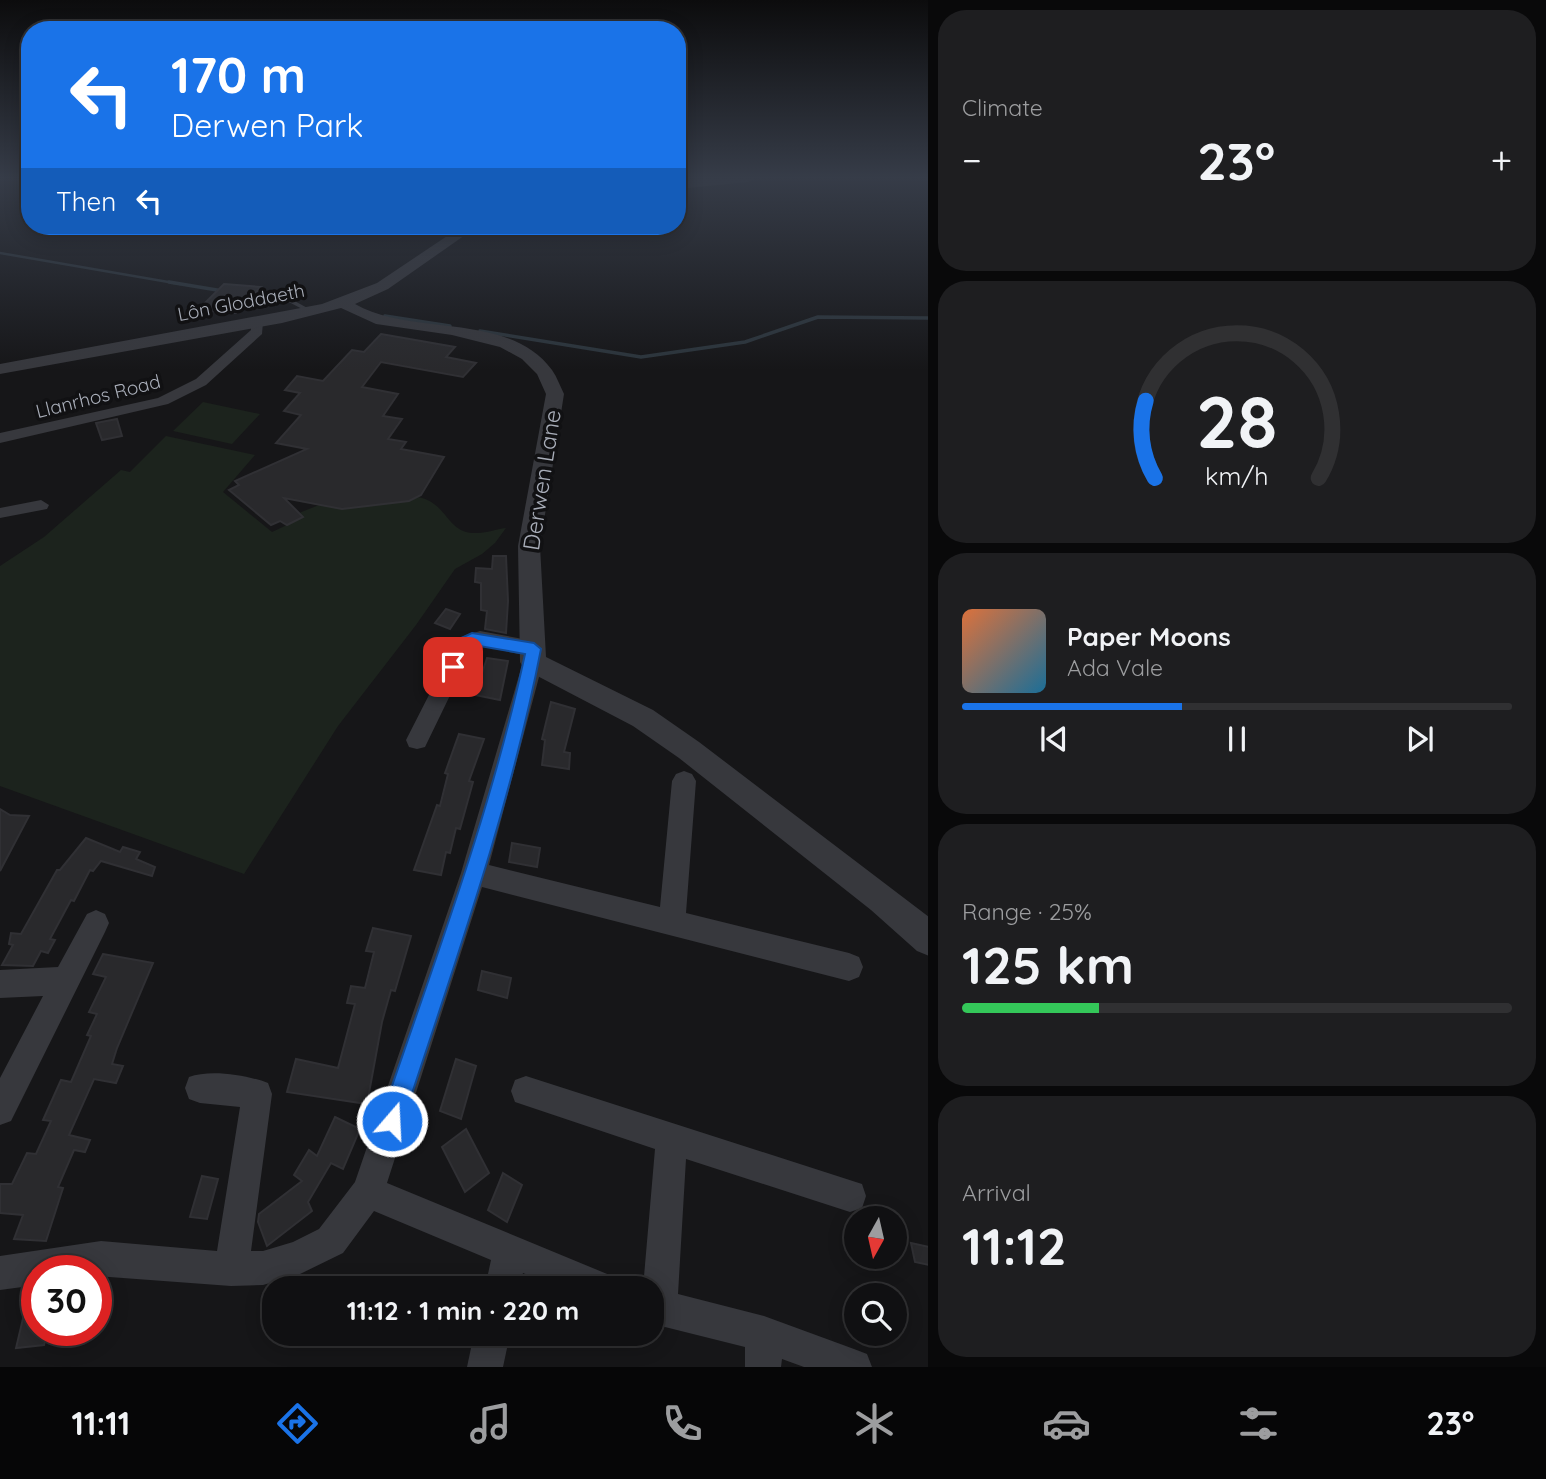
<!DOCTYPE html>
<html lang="en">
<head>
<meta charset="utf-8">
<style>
	:root { --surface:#101012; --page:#1e1e20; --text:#f1f3f6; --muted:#9c9d9f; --line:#303032; --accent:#1a73e8 }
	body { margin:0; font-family:Quicksand,sans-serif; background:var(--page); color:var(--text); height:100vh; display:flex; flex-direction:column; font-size:26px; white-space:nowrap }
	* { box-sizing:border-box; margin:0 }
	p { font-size:23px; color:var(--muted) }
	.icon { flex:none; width:38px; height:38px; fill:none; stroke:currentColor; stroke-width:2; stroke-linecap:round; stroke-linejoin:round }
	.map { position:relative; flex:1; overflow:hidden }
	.side { display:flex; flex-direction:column; gap:10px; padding:10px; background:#09090a; width:618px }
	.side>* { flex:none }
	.top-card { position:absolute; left:21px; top:21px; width:665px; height:214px; border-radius:28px; box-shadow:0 4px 18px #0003,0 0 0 2px var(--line); background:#1a73e8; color:#fff; overflow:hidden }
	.needle { width:46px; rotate:188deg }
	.tools { position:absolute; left:844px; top:1206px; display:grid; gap:14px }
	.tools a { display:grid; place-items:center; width:63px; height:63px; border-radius:50%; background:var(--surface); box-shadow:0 4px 18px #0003,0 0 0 2px var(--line); font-size:35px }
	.speed { position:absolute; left:21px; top:1255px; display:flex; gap:14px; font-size:35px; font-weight:700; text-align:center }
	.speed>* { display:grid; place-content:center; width:91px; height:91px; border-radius:50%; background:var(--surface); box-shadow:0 4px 18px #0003,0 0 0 2px var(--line); line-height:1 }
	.speed .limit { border:10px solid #d22; background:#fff; color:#111 }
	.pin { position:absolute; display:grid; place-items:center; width:60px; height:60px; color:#fff; margin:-30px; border-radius:14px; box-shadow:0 4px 10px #0006 }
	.me { position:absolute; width:77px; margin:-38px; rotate:19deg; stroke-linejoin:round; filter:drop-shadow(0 0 5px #0008) }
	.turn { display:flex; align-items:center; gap:24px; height:147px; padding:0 35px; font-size:32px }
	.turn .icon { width:91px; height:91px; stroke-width:2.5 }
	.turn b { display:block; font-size:49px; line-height:60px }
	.then { display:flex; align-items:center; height:66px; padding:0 35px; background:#0003; gap:14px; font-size:26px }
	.big { font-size:52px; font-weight:700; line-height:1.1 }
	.side .card { flex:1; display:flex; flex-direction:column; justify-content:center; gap:10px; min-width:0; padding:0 24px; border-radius:28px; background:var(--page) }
	.side .dial { align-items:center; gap:0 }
	.dial svg { height:182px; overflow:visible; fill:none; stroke:var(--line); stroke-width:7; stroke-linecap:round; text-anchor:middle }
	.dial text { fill:var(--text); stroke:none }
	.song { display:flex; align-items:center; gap:21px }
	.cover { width:84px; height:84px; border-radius:10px; background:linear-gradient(135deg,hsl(20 70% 55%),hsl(200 70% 35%)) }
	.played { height:7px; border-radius:4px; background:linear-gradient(90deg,var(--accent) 40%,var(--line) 40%) }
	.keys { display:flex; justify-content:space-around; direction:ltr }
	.heat { display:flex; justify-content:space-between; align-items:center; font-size:38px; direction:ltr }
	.charge { height:10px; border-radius:5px; background:linear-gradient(90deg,#34c759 25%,var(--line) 0) }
	.trip { position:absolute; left:262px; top:1276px; width:402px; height:70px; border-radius:28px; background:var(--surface); box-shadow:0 4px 18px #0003,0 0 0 2px var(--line); font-weight:700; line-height:70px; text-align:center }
	.menu { display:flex; height:112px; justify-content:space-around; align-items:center; background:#060607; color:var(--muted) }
	.menu .icon { width:49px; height:49px }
	.menu .current { color:var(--accent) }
	.menu b { font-size:32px; color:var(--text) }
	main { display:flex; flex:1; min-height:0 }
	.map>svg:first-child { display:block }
	.green { fill:#1c231d }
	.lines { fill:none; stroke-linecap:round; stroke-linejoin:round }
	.stream-far1 { stroke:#2c353c; stroke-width:2.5 }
	.stream { stroke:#2c353c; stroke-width:3.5 }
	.building { fill:#29292c; stroke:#303034; stroke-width:2 }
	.service { fill:#37383d; fill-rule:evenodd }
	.minor { fill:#37383d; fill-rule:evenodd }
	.tertiary { fill:#37383d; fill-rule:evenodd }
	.route { fill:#1a73e8; stroke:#114b97; stroke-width:2 }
	.labels { text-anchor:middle; stroke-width:7; stroke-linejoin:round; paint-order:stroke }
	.far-street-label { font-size:19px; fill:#a8adb8; stroke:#111113 }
	.street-label { font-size:23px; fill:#a8adb8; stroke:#111113 }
</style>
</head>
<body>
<main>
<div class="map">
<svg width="929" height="1367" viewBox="0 0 929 1367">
	<rect width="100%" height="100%" fill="#161618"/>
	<g class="green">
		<path d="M203 402 260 414 232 444 173 431Z"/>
		<path d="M166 436 255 455 223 492 272 532 302 518 299 513 319 505 409 501 418 497C449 503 446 535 478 533 487 533 496 529 506 528L495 543 482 554 455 569 416 625 338 726 244 874 0 786V566L44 537 121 470 130 472Z"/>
	</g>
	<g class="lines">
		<path class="stream-far1" d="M0 253 180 284"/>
		<g class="stream">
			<path d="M169 282 223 291"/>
			<path d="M246 295 263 299"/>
			<path d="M385 316 450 326"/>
			<path d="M480 331 641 357 745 342 818 317 929 318"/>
		</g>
	</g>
	<g class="building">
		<path d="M224 284 261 287 236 313 198 310Z"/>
		<path d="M381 334 455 347 446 357 476 363 463 377 381 362 362 387 398 394 383 416 402 419 388 439 406 442 401 449 444 457 421 495 409 501 342 509 284 498 303 517 287 525 280 521 271 525 229 490 239 485 235 481 307 449 276 443 301 415 284 411 300 393 285 390 297 376 323 381 352 350 364 352Z"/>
		<path d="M117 419 122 436 102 440 96 423Z"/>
		<path d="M493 556H506L508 601 506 633 485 629 487 611 481 610V583L475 582 476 568 492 569Z"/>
		<path d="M446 609 460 614 450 629 435 623Z"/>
		<path d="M487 658 508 661 500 700 475 695Z"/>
		<path d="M551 702 575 709 564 752 570 753 569 769 542 765 545 740 542 739Z"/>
		<path d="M459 734 484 739 469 781 473 782 460 829 456 828 450 853 446 852 441 875 414 870 437 805 440 806 448 774 445 773Z"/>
		<path d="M0 809 10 815 29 816 0 871Z"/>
		<path d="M86 838 120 852 123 847 140 852 136 859 155 867 152 876 101 861 93 871 90 870 74 901 71 900 50 939 55 940 48 953 41 951 33 966 2 965 13 945 9 944 11 933 21 934 57 870H60Z"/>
		<path d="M512 843 540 848 537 867 509 862Z"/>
		<path d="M373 928 411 936 395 991 391 990 382 1022 367 1104 287 1092 296 1059 338 1068 355 1004 347 1003 351 986 365 988 374 952 366 951Z"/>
		<path d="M103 954 153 963 117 1048 112 1064 123 1066 116 1083 94 1079 69 1135 90 1140 85 1152 74 1150 58 1187 63 1188 46 1241 14 1239 23 1215 0 1213V1184H12L27 1153 36 1154 51 1121 43 1120 61 1080 71 1082 91 1036 87 1035 97 1014 89 1012 106 977 93 974Z"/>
		<path d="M482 971 511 978 507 998 478 990Z"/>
		<path d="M456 1059 476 1066 461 1119 440 1111Z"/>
		<path d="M335 1117 360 1129 343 1169 331 1163 308 1202 312 1211 267 1246 258 1222 259 1214 302 1181 294 1175 309 1150 317 1156Z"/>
		<path d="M466 1129 489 1173 465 1192 442 1147Z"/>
		<path d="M503 1173 522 1185 507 1222 488 1210Z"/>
		<path d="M202 1176 218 1179 207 1219 190 1217Z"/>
		<path d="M911 1243 929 1247V1265L915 1262Z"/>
		<path d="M37 1288V1330H48L44 1345 16 1348 30 1289Z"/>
	</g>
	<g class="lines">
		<path class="service" d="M287 299H291L311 310 306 311 287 301Z"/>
		<g class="minor">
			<path d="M257 318 263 322 262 334 206 385 168 404 0 443V433L158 398 196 379 251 330V322Z"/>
			<path d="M41 500 49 505 47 509 0 518V508Z"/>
			<path d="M480 631 534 641 541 644 544 649 538 656 543 662 489 865 660 907 672 781 676 774 684 771 692 774 696 781 686 913 849 953 859 957 863 967 859 977 849 981 482 887 387 1183 612 1276 617 1288H558L523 1273 519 1288H485L491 1260 374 1211 343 1253 298 1275 263 1285 231 1286 96 1276V1270H37V1285L0 1290V1256L101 1241 217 1251 240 1107 200 1103 189 1099 185 1088 189 1077C210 1069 247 1075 268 1083L272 1094 251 1251H263L293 1242 319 1229 355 1182 461 873 523 662 529 656 480 646 473 648 425 747 417 749 409 747 406 740 458 638Z"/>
			<path d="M96 910 105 914 109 923 105 932 11 1121 0 1125V1078L43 996 0 998V970L58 967 87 914Z"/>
			<path d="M526 1076 862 1184 866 1196 862 1208 850 1212 686 1159 678 1294 764 1316 854 1349 867 1354 872 1367H804L782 1359 781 1367H745V1347L653 1324V1288H643L655 1149 515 1102 511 1091 515 1080Z"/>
			<path d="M474 1334H510L503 1367H467Z"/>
		</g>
		<g class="tertiary">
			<path d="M705 179H754L748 182 677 189V181Z"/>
			<path d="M462 226H478L388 289 355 304C412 337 509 311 552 370 557 377 560 386 564 394L540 546 546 657 653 710 699 742 929 917V956L917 951 871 910 679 758 633 726 524 669 520 662 518 546 546 394 537 374 522 359 500 347 452 335 376 324 341 308 282 323 0 374V364L322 304 377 283Z"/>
		</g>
	</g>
	<linearGradient id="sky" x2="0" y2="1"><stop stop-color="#0c0c0d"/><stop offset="0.48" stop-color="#363c48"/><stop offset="1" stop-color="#363c48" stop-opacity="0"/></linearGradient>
	<rect width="929" height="370" fill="url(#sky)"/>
	<path class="route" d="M472 633 534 643 541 649C510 810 454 965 403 1121L400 1129 392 1132 383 1129 380 1121C432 967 491 813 525 654L474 645 458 671H447L445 667 459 639Z"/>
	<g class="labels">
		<g class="far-street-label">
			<text transform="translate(241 302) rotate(-11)" y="7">Lôn Gloddaeth</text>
			<text transform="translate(98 396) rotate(-14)" y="7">Llanrhos Road</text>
		</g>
		<g class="street-label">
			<text transform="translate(542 480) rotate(-81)" y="8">Derwen Lane</text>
		</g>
	</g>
</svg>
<div class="tools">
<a><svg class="needle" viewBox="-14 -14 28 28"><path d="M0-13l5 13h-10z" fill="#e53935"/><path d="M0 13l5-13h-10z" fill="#9c9d9f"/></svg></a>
<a><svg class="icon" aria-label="search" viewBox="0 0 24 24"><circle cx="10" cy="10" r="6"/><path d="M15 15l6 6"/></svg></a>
</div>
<div class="speed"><div class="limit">30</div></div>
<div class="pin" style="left:453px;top:667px;background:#d93025"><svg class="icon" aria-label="arrive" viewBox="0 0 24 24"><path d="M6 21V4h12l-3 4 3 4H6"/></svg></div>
<svg class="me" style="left:392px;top:1121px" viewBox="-20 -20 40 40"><circle r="17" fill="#1a73e8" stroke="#fff" stroke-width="3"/><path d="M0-11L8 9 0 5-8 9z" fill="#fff"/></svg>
<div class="trip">11:12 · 1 min · 220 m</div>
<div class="top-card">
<div class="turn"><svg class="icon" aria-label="left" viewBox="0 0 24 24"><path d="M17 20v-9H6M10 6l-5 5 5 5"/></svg><div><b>170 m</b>Derwen Park</div></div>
<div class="then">Then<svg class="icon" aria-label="left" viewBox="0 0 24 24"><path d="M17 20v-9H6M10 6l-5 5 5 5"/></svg></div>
</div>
</div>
<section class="side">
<div class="card"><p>Climate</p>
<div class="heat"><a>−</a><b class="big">23°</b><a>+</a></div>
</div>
<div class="card dial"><svg viewBox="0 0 100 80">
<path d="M14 69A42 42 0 1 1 86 69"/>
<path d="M14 69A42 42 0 0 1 10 35" stroke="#1a73e8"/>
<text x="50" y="56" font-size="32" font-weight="700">28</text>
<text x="50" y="72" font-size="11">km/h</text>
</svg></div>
<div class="card">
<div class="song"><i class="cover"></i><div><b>Paper Moons</b><p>Ada Vale</p></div></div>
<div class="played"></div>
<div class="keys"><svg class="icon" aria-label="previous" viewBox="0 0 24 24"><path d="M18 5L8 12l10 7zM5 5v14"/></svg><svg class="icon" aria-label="pause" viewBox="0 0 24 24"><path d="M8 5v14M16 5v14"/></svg><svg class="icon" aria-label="next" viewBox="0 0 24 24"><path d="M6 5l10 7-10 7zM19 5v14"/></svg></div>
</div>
<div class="card"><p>Range · 25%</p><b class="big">125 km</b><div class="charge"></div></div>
<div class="card"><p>Arrival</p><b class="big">11:12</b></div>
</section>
</main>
<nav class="menu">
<b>11:11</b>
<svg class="icon current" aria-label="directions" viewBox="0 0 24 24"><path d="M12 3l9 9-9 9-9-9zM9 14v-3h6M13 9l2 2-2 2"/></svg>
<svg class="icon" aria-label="music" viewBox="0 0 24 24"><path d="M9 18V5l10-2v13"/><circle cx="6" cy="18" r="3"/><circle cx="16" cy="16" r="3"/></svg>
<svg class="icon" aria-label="phone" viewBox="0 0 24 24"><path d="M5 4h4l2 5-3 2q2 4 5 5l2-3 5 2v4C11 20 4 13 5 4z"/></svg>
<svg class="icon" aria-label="climate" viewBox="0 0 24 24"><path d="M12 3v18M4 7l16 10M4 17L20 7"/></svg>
<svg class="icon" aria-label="car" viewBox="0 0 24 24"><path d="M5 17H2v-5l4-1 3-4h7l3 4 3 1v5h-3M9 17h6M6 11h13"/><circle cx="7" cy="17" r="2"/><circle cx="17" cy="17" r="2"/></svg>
<svg class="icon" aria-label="filters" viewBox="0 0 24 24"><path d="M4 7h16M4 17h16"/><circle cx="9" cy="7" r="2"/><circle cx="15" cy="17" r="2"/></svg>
<b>23°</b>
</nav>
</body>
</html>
